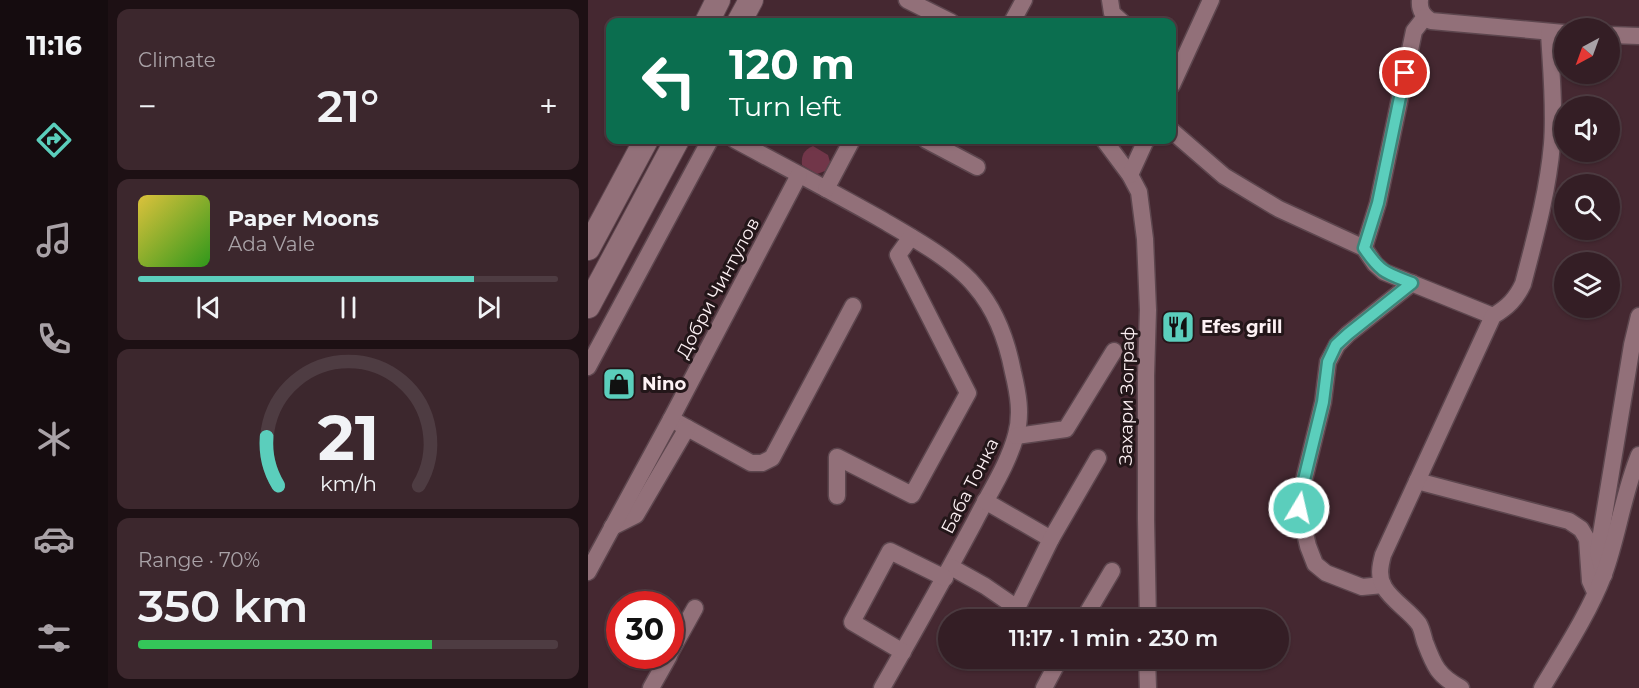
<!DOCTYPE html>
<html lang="en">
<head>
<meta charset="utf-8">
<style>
	:root { --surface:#341e25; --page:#3c272d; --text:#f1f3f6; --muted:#a9a2a7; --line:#4e3c42; --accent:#5bcebc }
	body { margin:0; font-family:Montserrat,sans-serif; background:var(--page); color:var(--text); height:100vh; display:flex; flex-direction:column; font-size:22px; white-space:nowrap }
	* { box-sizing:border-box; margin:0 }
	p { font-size:20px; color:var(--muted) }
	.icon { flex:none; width:33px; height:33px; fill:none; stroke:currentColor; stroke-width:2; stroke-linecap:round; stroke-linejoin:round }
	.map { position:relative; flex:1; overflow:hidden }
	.drawer { display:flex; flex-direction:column; gap:9px; padding:9px; background:#1d1014; width:480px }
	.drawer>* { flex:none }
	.hud { position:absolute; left:18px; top:18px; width:570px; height:126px; border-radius:12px; box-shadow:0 2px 4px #0004,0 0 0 2px var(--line); background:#0b6e4f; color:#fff; overflow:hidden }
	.needle { width:39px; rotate:221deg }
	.fabs { position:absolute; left:966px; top:18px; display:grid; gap:12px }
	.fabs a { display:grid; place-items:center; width:66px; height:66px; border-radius:50%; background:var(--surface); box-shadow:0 2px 4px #0004,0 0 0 2px var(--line); font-size:30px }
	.speed { position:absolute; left:18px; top:591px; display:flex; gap:12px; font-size:30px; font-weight:700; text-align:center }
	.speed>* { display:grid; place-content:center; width:78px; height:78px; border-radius:50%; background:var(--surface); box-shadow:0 2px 4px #0004,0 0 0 2px var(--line); line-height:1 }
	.speed .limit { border:9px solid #d22; background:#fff; color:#111 }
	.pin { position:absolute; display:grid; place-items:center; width:51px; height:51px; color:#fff; margin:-26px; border:3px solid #fff; border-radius:50%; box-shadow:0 2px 6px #0007 }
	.me { position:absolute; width:66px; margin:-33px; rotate:9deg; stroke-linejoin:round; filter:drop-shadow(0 0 4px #0008) }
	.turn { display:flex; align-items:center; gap:21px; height:126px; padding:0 24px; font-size:27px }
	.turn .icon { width:78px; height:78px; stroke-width:2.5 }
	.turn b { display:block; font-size:42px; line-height:51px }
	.big { font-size:45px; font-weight:600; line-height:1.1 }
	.drawer .widget { flex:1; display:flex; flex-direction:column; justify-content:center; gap:9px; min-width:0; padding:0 21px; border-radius:12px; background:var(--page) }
	.drawer .dial { align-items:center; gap:0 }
	.dial svg { height:156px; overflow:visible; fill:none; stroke:var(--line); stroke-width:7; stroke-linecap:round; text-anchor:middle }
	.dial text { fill:var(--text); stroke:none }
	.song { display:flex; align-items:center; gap:18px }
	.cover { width:72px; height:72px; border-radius:9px; background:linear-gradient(135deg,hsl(50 70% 55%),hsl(110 70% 35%)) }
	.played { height:6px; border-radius:3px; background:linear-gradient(90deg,var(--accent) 80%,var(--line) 80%) }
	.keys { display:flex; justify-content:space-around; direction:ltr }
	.heat { display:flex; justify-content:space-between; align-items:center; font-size:33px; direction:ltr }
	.charge { height:9px; border-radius:4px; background:linear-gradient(90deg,#34c759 70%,var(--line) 0) }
	.trip { position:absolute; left:350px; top:609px; width:351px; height:60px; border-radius:30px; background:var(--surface); box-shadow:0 2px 4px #0004,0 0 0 2px var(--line); font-weight:600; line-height:60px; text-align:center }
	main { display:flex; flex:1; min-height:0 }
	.tab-bar { display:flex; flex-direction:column; width:108px; justify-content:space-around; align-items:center; background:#150c0f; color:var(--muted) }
	.tab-bar .icon { width:42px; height:42px }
	.tab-bar .current { color:var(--accent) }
	.tab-bar b { font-size:27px; color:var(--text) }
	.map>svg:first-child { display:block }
	.green { fill:#713649 }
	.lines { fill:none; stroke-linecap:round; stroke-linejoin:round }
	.street-casing { stroke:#5d464e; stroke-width:19 }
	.secondary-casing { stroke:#5d464e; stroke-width:26 }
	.street { stroke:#927079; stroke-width:16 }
	.secondary { stroke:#927079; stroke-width:24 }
	.route-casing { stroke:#3b867a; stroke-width:15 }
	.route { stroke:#5bcebc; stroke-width:10 }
	.labels { text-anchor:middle; stroke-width:6; stroke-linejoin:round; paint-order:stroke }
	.street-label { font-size:18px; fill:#fdf1f4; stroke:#231619 }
	.poi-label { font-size:18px; font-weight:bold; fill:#fdf1f4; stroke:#231619; text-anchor:start }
</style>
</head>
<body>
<main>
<nav class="tab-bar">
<b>11:16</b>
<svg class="icon current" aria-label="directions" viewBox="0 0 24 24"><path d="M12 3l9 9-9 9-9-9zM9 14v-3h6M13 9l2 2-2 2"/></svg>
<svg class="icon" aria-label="music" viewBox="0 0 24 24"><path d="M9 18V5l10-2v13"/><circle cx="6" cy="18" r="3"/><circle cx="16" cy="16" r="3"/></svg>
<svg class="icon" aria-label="phone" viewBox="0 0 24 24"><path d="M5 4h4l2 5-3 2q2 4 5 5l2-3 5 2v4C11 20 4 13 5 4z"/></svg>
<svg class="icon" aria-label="climate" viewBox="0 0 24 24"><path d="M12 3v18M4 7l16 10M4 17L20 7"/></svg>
<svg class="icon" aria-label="car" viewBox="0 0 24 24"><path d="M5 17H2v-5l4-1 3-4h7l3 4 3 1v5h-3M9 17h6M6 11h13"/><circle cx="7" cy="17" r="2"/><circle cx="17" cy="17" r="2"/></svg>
<svg class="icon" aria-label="filters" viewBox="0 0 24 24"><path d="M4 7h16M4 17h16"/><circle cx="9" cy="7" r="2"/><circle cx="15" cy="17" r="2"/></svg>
</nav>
<section class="drawer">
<div class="widget"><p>Climate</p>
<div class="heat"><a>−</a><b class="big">21°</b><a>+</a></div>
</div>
<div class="widget">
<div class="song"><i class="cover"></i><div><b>Paper Moons</b><p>Ada Vale</p></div></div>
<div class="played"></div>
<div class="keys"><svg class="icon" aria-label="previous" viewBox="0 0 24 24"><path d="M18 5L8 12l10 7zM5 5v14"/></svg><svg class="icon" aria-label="pause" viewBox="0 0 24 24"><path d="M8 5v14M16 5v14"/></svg><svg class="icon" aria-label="next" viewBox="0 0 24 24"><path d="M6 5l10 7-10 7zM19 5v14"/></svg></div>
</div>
<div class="widget dial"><svg viewBox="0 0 100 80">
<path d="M14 69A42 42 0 1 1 86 69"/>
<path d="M14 69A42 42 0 0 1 8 44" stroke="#5bcebc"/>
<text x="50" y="56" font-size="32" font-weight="700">21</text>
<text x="50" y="72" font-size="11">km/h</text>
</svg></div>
<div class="widget"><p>Range · 70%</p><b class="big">350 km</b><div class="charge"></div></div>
</section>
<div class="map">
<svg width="1051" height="688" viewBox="0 0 1051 688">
	<rect width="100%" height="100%" fill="#452831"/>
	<path class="green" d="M225 146 240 155 242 162 237 171 229 174 214 165C213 155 216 150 225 146Z"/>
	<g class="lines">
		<defs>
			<g id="street">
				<path d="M319 0 363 22"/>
				<path d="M522 0 524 13 534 22"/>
				<path d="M832 0C831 10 835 16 843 21L976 33"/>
				<path d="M424 22 436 0"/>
				<path d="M1022 35 1051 36"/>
				<path d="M584 85 623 0"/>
				<path d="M584 131 636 176 691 209 776 248 787 264 796 272 905 316"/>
				<path d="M147 140C195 166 243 191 291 218 320 235 366 260 387 286 408 310 419 341 425 372 430 393 434 414 428 435 420 465 401 493 387 521 357 577 326 632 294 688"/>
				<path d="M338 140 389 167"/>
				<path d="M516 140 542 175 551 192 557 239 560 310 558 376V519L560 620"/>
				<path d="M542 175 558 140"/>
				<path d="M238 189 264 140"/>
				<path d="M776 248 790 203 826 31 837 17"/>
				<path d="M0 367 122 140"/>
				<path d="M83 419 163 463H174L184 458 265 306"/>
				<path d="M428 436 478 429 526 351"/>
				<path d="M829 481 981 521 993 529 999 539 1002 581 1007 592"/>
				<path d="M249 496V457L324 495 380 393 310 255 323 237"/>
				<path d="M397 501 463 539"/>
				<path d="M24 527 48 515 99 428"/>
				<path d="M363 567 397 586 429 608 437 620"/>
				<path d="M0 572 83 419 211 175"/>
				<path d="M1016 575 1010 552 1044 345 1051 316"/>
				<path d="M795 585 774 587 738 573 727 564 720 546 711 508 714 488 735 402 740 362 749 345 760 334 824 283"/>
				<path d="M429 608 463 539 510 458"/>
				<path d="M495 620 524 571"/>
				<path d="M315 652 264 622 302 551 357 578"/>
				<path d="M82 653 107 608"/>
				<path d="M559 658 560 688"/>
				<path d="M63 688 81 656"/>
				<path d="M456 688 472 658"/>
				<path d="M873 688C850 676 846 666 837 642 835 636 834 629 831 624 821 610 805 602 796 587 790 577 792 566 795 555L905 316C920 307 928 299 935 284 947 238 960 191 964 144 967 107 963 69 961 33"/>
				<path d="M954 688C976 651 1000 615 1016 574 1030 536 1035 494 1051 455"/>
			</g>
			<g id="secondary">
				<path d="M119 22 130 0"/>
				<path d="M151 22 163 0"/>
				<path d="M0 248 58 140"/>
				<path d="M0 306 89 140"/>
			</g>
		</defs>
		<use href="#street" class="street-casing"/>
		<use href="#secondary" class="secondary-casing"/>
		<use href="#street" class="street"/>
		<use href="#secondary" class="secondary"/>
	</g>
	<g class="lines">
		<defs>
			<path id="route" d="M711 508 714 488 735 402 740 362 748 345 760 334 824 283C798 273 793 273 776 248L790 203 817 73"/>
		</defs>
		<use href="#route" class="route-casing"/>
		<use href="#route" class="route"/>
	</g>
	<defs>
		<symbol id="restaurant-square" viewBox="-11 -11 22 22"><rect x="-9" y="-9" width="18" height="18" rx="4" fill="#5bcebc" stroke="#231619"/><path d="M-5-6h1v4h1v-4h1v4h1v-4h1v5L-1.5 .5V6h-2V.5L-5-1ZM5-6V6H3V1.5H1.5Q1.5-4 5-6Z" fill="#111"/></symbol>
		<symbol id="shop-square" viewBox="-11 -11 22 22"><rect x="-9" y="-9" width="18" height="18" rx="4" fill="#5bcebc" stroke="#231619"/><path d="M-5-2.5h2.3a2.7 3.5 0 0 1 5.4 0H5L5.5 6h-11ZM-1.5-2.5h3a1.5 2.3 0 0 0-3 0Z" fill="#111"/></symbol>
	</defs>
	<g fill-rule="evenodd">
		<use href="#restaurant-square" x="571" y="308" width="38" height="38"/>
		<use href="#shop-square" x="12" y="365" width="38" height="38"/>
	</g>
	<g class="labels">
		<g class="street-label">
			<text transform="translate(130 288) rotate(-62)" y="6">Добри Чинтулов</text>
			<text transform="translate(539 396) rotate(-89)" y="6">Захари Зограф</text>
			<text transform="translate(382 486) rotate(-63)" y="6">Баба Тонка</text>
		</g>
		<g class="poi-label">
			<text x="613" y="333">Efes grill</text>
			<text x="54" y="390">Nino</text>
		</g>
	</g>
</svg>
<div class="fabs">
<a><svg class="needle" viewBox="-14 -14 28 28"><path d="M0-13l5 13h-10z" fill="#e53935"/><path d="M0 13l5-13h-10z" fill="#a9a2a7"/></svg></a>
<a><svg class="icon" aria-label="sound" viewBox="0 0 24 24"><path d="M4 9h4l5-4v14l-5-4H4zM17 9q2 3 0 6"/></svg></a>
<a><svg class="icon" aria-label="search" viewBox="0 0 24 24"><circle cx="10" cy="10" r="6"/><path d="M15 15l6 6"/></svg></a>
<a><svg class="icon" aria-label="layers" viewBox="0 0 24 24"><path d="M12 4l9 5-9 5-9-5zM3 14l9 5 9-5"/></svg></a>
</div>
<div class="speed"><div class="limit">30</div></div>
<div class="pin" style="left:817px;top:73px;background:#d93025"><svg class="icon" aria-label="arrive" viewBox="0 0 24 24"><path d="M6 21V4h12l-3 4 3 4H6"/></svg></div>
<svg class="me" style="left:711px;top:508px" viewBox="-20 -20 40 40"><circle r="17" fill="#5bcebc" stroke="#fff" stroke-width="3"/><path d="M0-11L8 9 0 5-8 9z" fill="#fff"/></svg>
<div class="trip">11:17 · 1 min · 230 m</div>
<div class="hud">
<div class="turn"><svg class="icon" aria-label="left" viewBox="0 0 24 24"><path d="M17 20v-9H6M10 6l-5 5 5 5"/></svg><div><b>120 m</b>Turn left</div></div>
</div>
</div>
</main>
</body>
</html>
